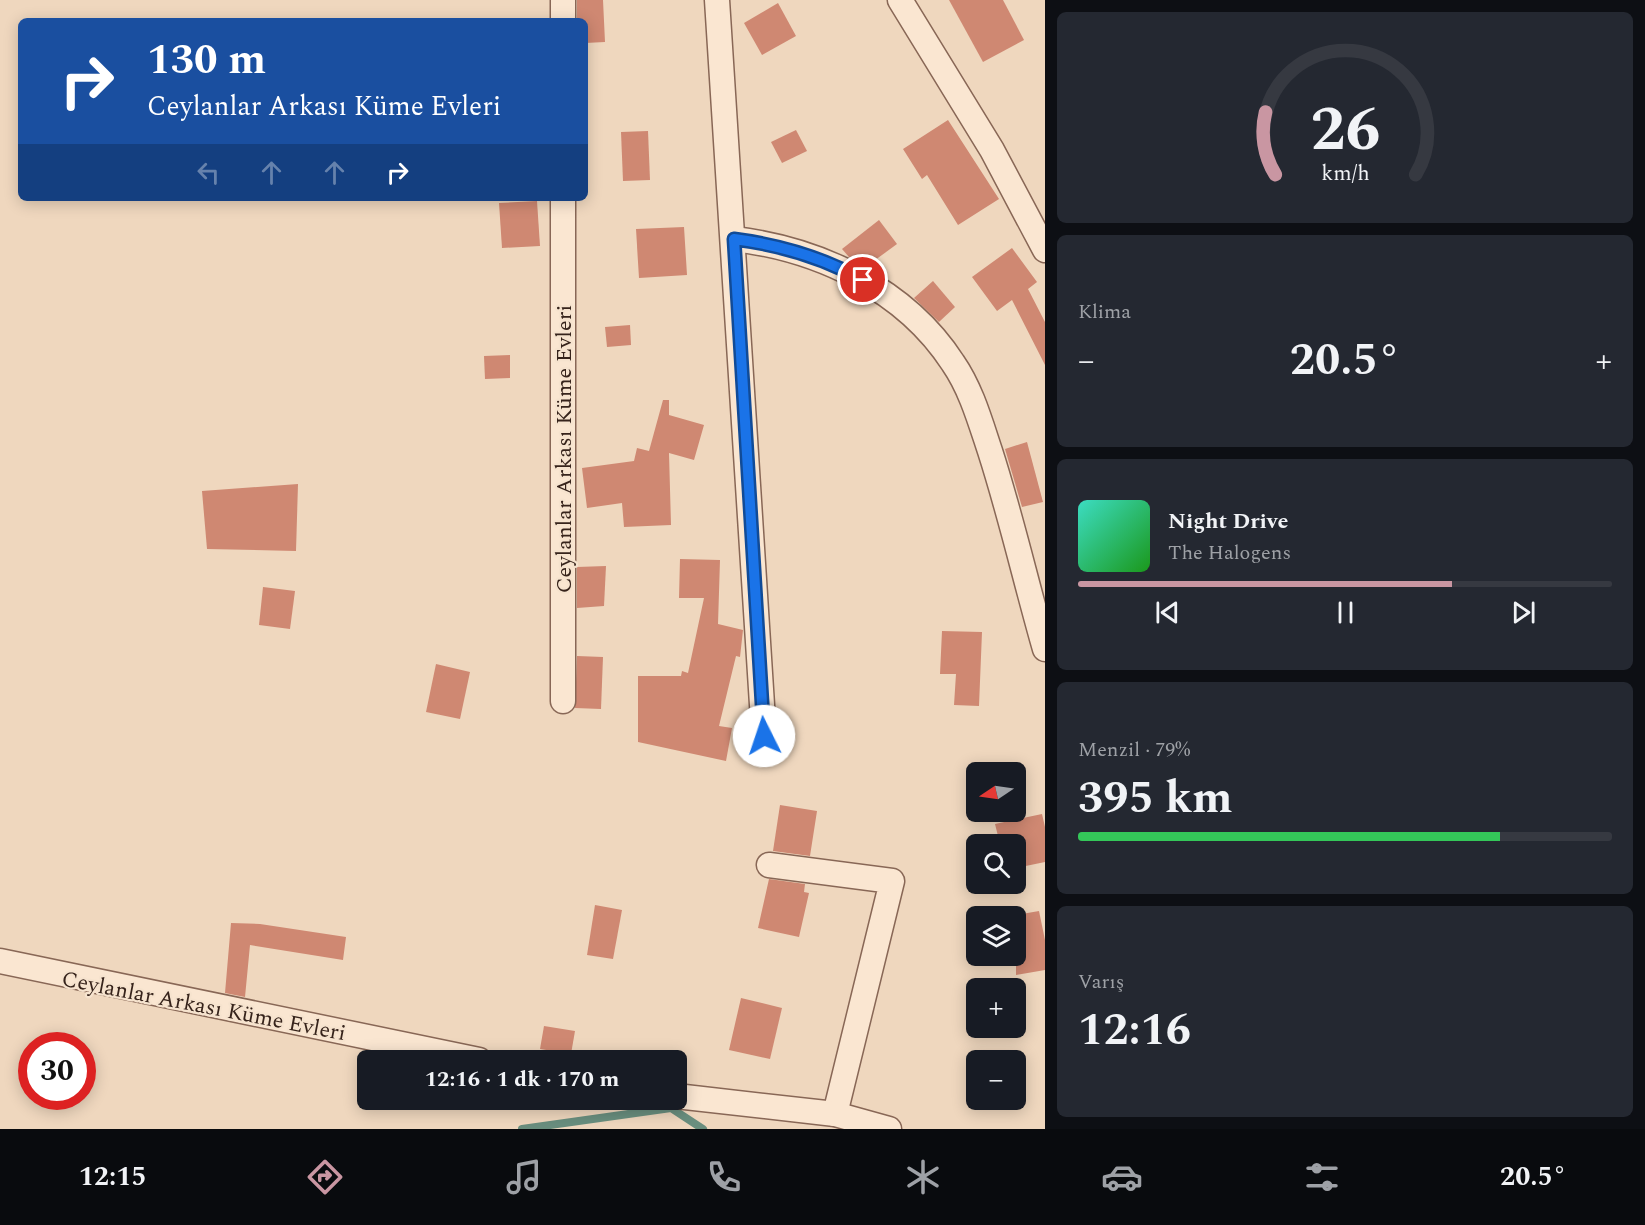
<!DOCTYPE html>
<html lang="tr">
<head>
<meta charset="utf-8">
<style>
	:root { --surface:#171b24; --page:#242831; --text:#f1f3f6; --muted:#9ea1a6; --line:#363941; --accent:#c996a2 }
	body { margin:0; font-family:Spectral,serif; background:var(--page); color:var(--text); height:100vh; display:flex; flex-direction:column; font-size:22px; white-space:nowrap }
	* { box-sizing:border-box; margin:0 }
	p { font-size:20px; color:var(--muted) }
	.icon { flex:none; width:33px; height:33px; fill:none; stroke:currentColor; stroke-width:2; stroke-linecap:round; stroke-linejoin:round }
	.map { position:relative; flex:1; overflow:hidden }
	.panel { display:flex; flex-direction:column; gap:12px; padding:12px; background:#0d0f14; width:600px }
	.panel>* { flex:none }
	.guide { position:absolute; left:18px; top:18px; width:570px; height:183px; border-radius:9px; box-shadow:0 3px 15px #0003; background:#1a4fa0; color:#fff; overflow:hidden }
	.needle { width:39px; rotate:257deg }
	.fabs { position:absolute; left:966px; top:762px; display:grid; gap:12px }
	.fabs a { display:grid; place-items:center; width:60px; height:60px; border-radius:9px; background:var(--surface); box-shadow:0 3px 15px #0003; font-size:30px }
	.speed { position:absolute; left:18px; top:1032px; display:flex; gap:12px; font-size:30px; font-weight:700; text-align:center }
	.speed>* { display:grid; place-content:center; width:78px; height:78px; border-radius:50%; background:var(--surface); box-shadow:0 3px 15px #0003; line-height:1 }
	.speed .limit { border:9px solid #d22; background:#fff; color:#111 }
	.pin { position:absolute; display:grid; place-items:center; width:51px; height:51px; color:#fff; margin:-26px; border:3px solid #fff; border-radius:50%; box-shadow:0 2px 6px #0007 }
	.me { position:absolute; width:66px; margin:-33px; rotate:356deg; stroke-linejoin:round; filter:drop-shadow(0 0 4px #0008) }
	.turn { display:flex; align-items:center; gap:21px; height:126px; padding:0 30px; font-size:27px }
	.turn .icon { width:78px; height:78px; stroke-width:2.5 }
	.turn b { display:block; font-size:42px; line-height:51px }
	.lanes { display:flex; align-items:center; height:57px; padding:0 30px; background:#0003; justify-content:center; gap:30px; direction:ltr }
	.lanes .off { opacity:.35 }
	.big { font-size:45px; font-weight:700; line-height:1.1 }
	.panel .card { flex:1; display:flex; flex-direction:column; justify-content:center; gap:9px; min-width:0; padding:0 21px; border-radius:9px; background:var(--page) }
	.panel .dial { align-items:center; gap:0 }
	.dial svg { height:156px; overflow:visible; fill:none; stroke:var(--line); stroke-width:7; stroke-linecap:round; text-anchor:middle }
	.dial text { fill:var(--text); stroke:none }
	.song { display:flex; align-items:center; gap:18px }
	.cover { width:72px; height:72px; border-radius:9px; background:linear-gradient(135deg,hsl(170 70% 55%),hsl(120 70% 35%)) }
	.played { height:6px; border-radius:3px; background:linear-gradient(90deg,var(--accent) 70%,var(--line) 70%) }
	.keys { display:flex; justify-content:space-around; direction:ltr }
	.heat { display:flex; justify-content:space-between; align-items:center; font-size:33px; direction:ltr }
	.charge { height:9px; border-radius:4px; background:linear-gradient(90deg,#34c759 79%,var(--line) 0) }
	.trip { position:absolute; left:357px; top:1050px; width:330px; height:60px; border-radius:9px; background:var(--surface); box-shadow:0 3px 15px #0003; font-weight:700; line-height:60px; text-align:center }
	.tab-bar { display:flex; height:96px; justify-content:space-around; align-items:center; background:#090b0e; color:var(--muted) }
	.tab-bar .icon { width:42px; height:42px }
	.tab-bar .active { color:var(--accent) }
	.tab-bar b { font-size:27px; color:var(--text) }
	main { display:flex; flex:1; min-height:0 }
	.map>svg:first-child { display:block }
	.lines { fill:none; stroke-linecap:round; stroke-linejoin:round }
	.stream { stroke:#698e7e; stroke-width:8 }
	.building { fill:#cf8872 }
	.street-casing { stroke:#886756; stroke-width:27 }
	.street { stroke:#fae6d1; stroke-width:24 }
	.route-casing { stroke:#114b97; stroke-width:15 }
	.route { stroke:#1a73e8; stroke-width:10 }
	.labels { text-anchor:middle; stroke-width:4.5; stroke-linejoin:round; paint-order:stroke }
	.street-label { font-size:22px; fill:#36231b; stroke:#f6e3ce }
</style>
</head>
<body>
<main>
<div class="map">
<svg width="1045" height="1129" viewBox="0 0 1045 1129">
	<rect width="100%" height="100%" fill="#efd7be"/>
	<g class="lines">
		<path class="stream" d="M522 1129 671 1108 703 1129"/>
	</g>
	<g class="building">
		<path d="M577 0H603L605 42 585 43V21H577Z"/>
		<path d="M949 0H1003L1024 40 983 62Z"/>
		<path d="M778 3 796 36 762 55 744 23Z"/>
		<path d="M948 120 999 199 958 225 927 175 922 179 903 149Z"/>
		<path d="M796 130 807 151 782 163 771 142Z"/>
		<path d="M648 131 650 180 623 181 621 132Z"/>
		<path d="M537 201 540 246 502 248 499 203Z"/>
		<path d="M879 220 897 244 867 266 849 257 842 249Z"/>
		<path d="M684 227 687 275 639 278 636 229Z"/>
		<path d="M1012 248 1037 282 1028 289 1045 322V365L1012 300 997 311 972 277Z"/>
		<path d="M933 281 955 307 939 322 914 298Z"/>
		<path d="M630 325 631 345 607 347 605 327Z"/>
		<path d="M510 355V378L485 379 484 356Z"/>
		<path d="M663 400H669V415L704 425 694 460 669 453 671 525 624 527 622 503 587 508 582 468 634 461 637 448 649 451Z"/>
		<path d="M1027 442 1043 502 1022 507 1005 449Z"/>
		<path d="M298 484 296 551 207 549 202 491Z"/>
		<path d="M680 559 720 560 718 624 743 630 740 657 736 656 719 726 732 728 726 761 638 742V676H681L682 671 688 673 704 598H679Z"/>
		<path d="M606 566 604 606 577 608V567Z"/>
		<path d="M263 587 295 591 290 629 259 625Z"/>
		<path d="M942 631 982 632 979 706 954 705 956 674H940Z"/>
		<path d="M577 656 603 657 601 709 575 708Z"/>
		<path d="M436 664 470 672 460 719 426 712Z"/>
		<path d="M780 805 817 811 810 856 773 851Z"/>
		<path d="M1042 814 1045 827V862L1016 868V844H1000L995 824Z"/>
		<path d="M769 879 805 884 804 892 809 893 799 937 758 928Z"/>
		<path d="M595 905 622 910 613 959 587 955Z"/>
		<path d="M1039 911 1045 940V970L1016 975V915Z"/>
		<path d="M231 923 260 924 346 937 343 960 250 945 245 997 225 993Z"/>
		<path d="M741 998 782 1008 770 1059 729 1050Z"/>
		<path d="M544 1026 575 1031 571 1054 540 1049Z"/>
	</g>
	<g class="lines">
		<defs>
			<g id="street">
				<path d="M717 0 764 736"/>
				<path d="M900 0 992 150 1045 250"/>
				<path d="M563 21V0"/>
				<path d="M734 239C819 249 905 289 953 363 971 389 980 421 990 451 1011 516 1026 583 1045 649"/>
				<path d="M563 701V198"/>
				<path d="M769 865 892 881 835 1114"/>
				<path d="M0 961 479 1060"/>
				<path d="M676 1096 835 1114 889 1129"/>
			</g>
		</defs>
		<use href="#street" class="street-casing"/>
		<use href="#street" class="street"/>
	</g>
	<g class="lines">
		<defs>
			<path id="route" d="M764 736 734 239C781 245 822 257 863 280"/>
		</defs>
		<use href="#route" class="route-casing"/>
		<use href="#route" class="route"/>
	</g>
	<g class="labels">
		<g class="street-label">
			<text transform="translate(563 449) rotate(-90)" y="8">Ceylanlar Arkası Küme Evleri</text>
			<text transform="translate(204 1005) rotate(11)" y="8">Ceylanlar Arkası Küme Evleri</text>
		</g>
	</g>
</svg>
<div class="fabs">
<a><svg class="needle" viewBox="-14 -14 28 28"><path d="M0-13l5 13h-10z" fill="#e53935"/><path d="M0 13l5-13h-10z" fill="#9ea1a6"/></svg></a>
<a><svg class="icon" aria-label="search" viewBox="0 0 24 24"><circle cx="10" cy="10" r="6"/><path d="M15 15l6 6"/></svg></a>
<a><svg class="icon" aria-label="layers" viewBox="0 0 24 24"><path d="M12 4l9 5-9 5-9-5zM3 14l9 5 9-5"/></svg></a>
<a>+</a>
<a>−</a>
</div>
<div class="speed"><div class="limit">30</div></div>
<div class="pin" style="left:863px;top:280px;background:#d93025"><svg class="icon" aria-label="arrive" viewBox="0 0 24 24"><path d="M6 21V4h12l-3 4 3 4H6"/></svg></div>
<svg class="me" style="left:764px;top:736px" viewBox="-20 -20 40 40"><circle r="19" fill="#fff"/><path d="M0-13L10 11 0 6-10 11z" fill="#1a73e8"/></svg>
<div class="trip">12:16 · 1 dk · 170 m</div>
<div class="guide">
<div class="turn"><svg class="icon" aria-label="right" viewBox="0 0 24 24"><path d="M7 20v-9h11M14 6l5 5-5 5"/></svg><div><b>130 m</b>Ceylanlar Arkası Küme Evleri</div></div>
<div class="lanes"><svg class="icon off" aria-label="left" viewBox="0 0 24 24"><path d="M17 20v-9H6M10 6l-5 5 5 5"/></svg><svg class="icon off" aria-label="ahead" viewBox="0 0 24 24"><path d="M12 20V5M6 11l6-6 6 6"/></svg><svg class="icon off" aria-label="ahead" viewBox="0 0 24 24"><path d="M12 20V5M6 11l6-6 6 6"/></svg><svg class="icon" aria-label="right" viewBox="0 0 24 24"><path d="M7 20v-9h11M14 6l5 5-5 5"/></svg></div>
</div>
</div>
<section class="panel">
<div class="card dial"><svg viewBox="0 0 100 80">
<path d="M14 69A42 42 0 1 1 86 69"/>
<path d="M14 69A42 42 0 0 1 9 37" stroke="#c996a2"/>
<text x="50" y="56" font-size="32" font-weight="700">26</text>
<text x="50" y="72" font-size="11">km/h</text>
</svg></div>
<div class="card"><p>Klima</p>
<div class="heat"><a>−</a><b class="big">20.5°</b><a>+</a></div>
</div>
<div class="card">
<div class="song"><i class="cover"></i><div><b>Night Drive</b><p>The Halogens</p></div></div>
<div class="played"></div>
<div class="keys"><svg class="icon" aria-label="previous" viewBox="0 0 24 24"><path d="M18 5L8 12l10 7zM5 5v14"/></svg><svg class="icon" aria-label="pause" viewBox="0 0 24 24"><path d="M8 5v14M16 5v14"/></svg><svg class="icon" aria-label="next" viewBox="0 0 24 24"><path d="M6 5l10 7-10 7zM19 5v14"/></svg></div>
</div>
<div class="card"><p>Menzil · 79%</p><b class="big">395 km</b><div class="charge"></div></div>
<div class="card"><p>Varış</p><b class="big">12:16</b></div>
</section>
</main>
<nav class="tab-bar">
<b>12:15</b>
<svg class="icon active" aria-label="directions" viewBox="0 0 24 24"><path d="M12 3l9 9-9 9-9-9zM9 14v-3h6M13 9l2 2-2 2"/></svg>
<svg class="icon" aria-label="music" viewBox="0 0 24 24"><path d="M9 18V5l10-2v13"/><circle cx="6" cy="18" r="3"/><circle cx="16" cy="16" r="3"/></svg>
<svg class="icon" aria-label="phone" viewBox="0 0 24 24"><path d="M5 4h4l2 5-3 2q2 4 5 5l2-3 5 2v4C11 20 4 13 5 4z"/></svg>
<svg class="icon" aria-label="climate" viewBox="0 0 24 24"><path d="M12 3v18M4 7l16 10M4 17L20 7"/></svg>
<svg class="icon" aria-label="car" viewBox="0 0 24 24"><path d="M5 17H2v-5l4-1 3-4h7l3 4 3 1v5h-3M9 17h6M6 11h13"/><circle cx="7" cy="17" r="2"/><circle cx="17" cy="17" r="2"/></svg>
<svg class="icon" aria-label="filters" viewBox="0 0 24 24"><path d="M4 7h16M4 17h16"/><circle cx="9" cy="7" r="2"/><circle cx="15" cy="17" r="2"/></svg>
<b>20.5°</b>
</nav>
</body>
</html>
